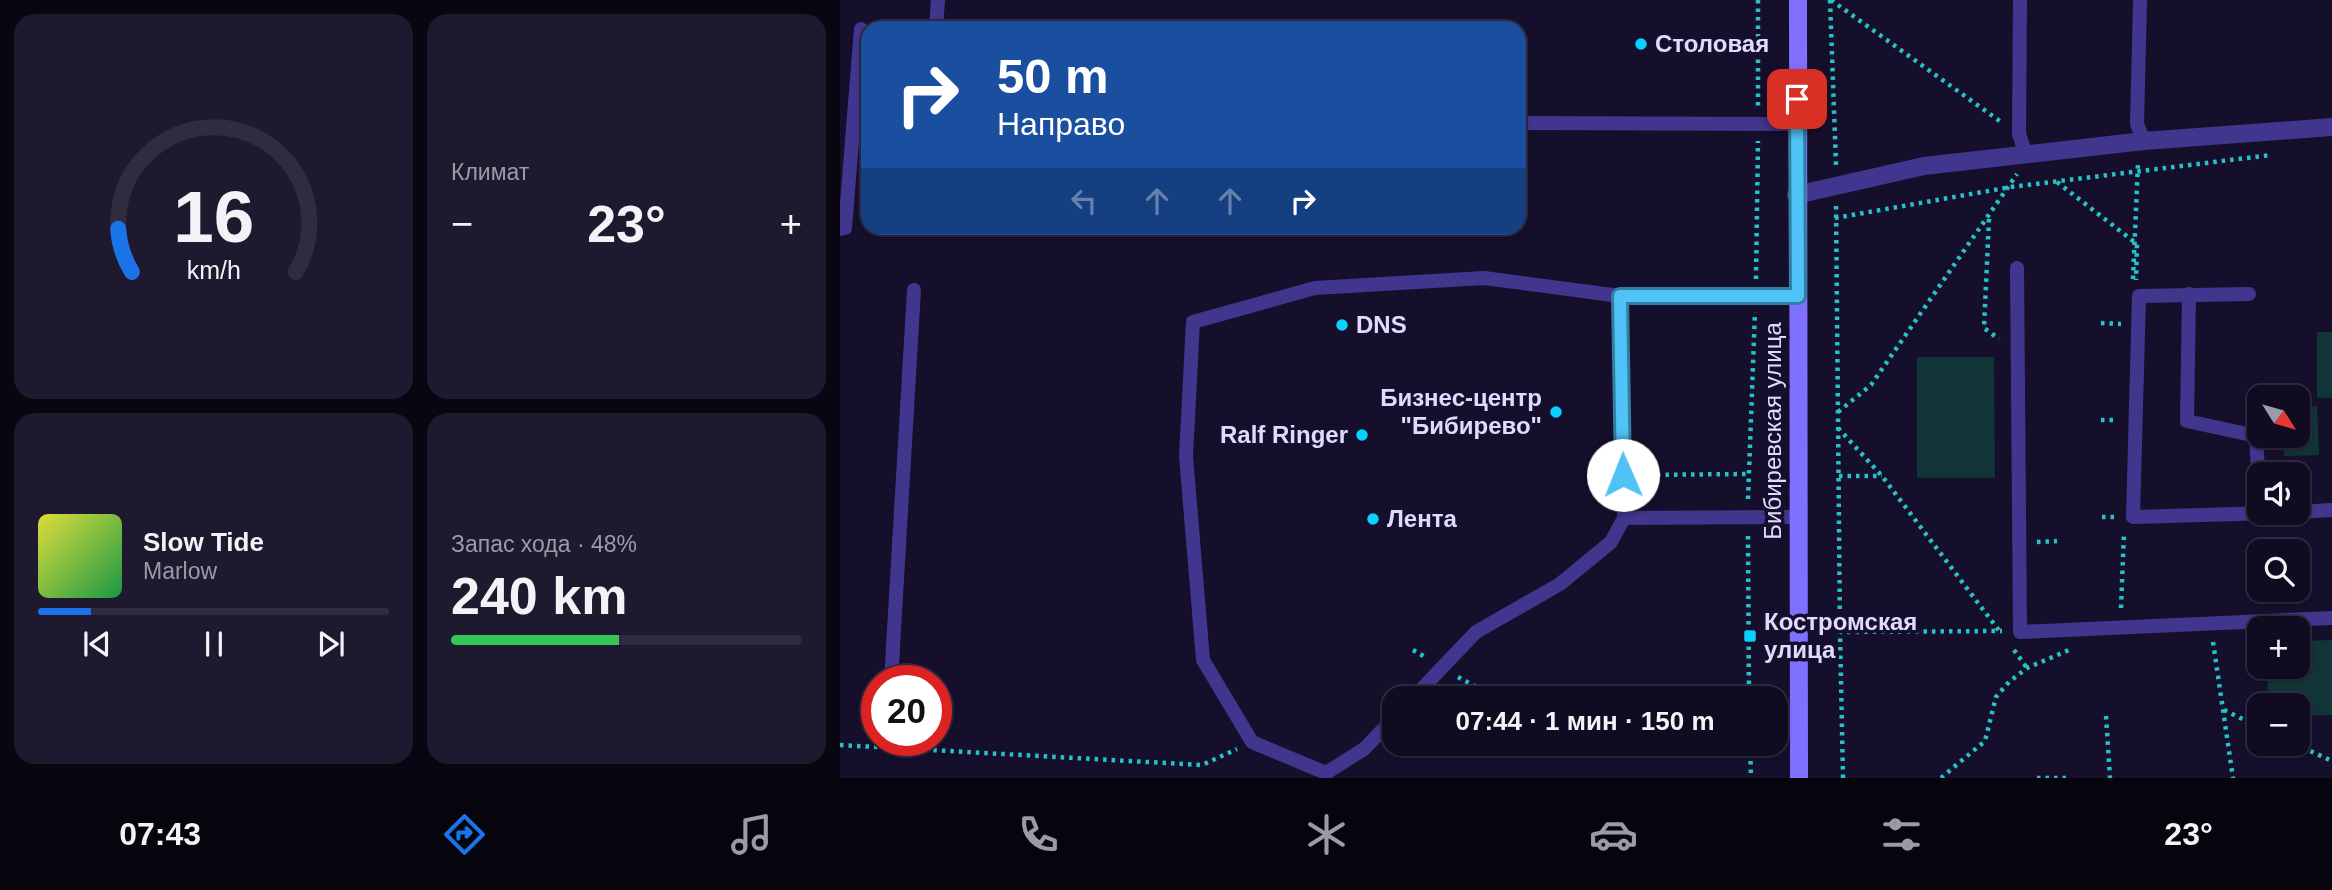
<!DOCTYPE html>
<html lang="ru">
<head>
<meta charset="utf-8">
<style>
	:root { --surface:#100b21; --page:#1e192e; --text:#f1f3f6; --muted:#9c9ba5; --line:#302b3f; --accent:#1a73e8 }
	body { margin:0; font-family:Arial,sans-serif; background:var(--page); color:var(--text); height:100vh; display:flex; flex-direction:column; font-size:26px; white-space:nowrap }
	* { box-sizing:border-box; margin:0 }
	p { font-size:23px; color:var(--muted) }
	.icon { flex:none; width:38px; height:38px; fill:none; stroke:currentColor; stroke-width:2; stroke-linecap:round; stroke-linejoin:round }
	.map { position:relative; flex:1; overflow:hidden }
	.side { display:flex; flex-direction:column; gap:14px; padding:14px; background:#090612; width:840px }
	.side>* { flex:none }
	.banner { position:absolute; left:21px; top:21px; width:665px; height:214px; border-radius:21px; box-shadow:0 2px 5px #0004,0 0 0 2px var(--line); background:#1a4fa0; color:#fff; overflow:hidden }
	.needle { width:46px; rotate:127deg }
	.controls { position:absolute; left:1407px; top:385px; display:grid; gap:14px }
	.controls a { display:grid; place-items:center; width:63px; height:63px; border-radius:14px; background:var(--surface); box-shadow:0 2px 5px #0004,0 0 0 2px var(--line); font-size:35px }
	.speed { position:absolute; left:21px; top:665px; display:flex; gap:14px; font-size:35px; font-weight:700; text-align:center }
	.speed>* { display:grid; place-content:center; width:91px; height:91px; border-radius:50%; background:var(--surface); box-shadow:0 2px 5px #0004,0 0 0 2px var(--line); line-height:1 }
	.speed .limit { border:10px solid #d22; background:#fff; color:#111 }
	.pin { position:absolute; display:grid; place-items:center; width:60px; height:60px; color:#fff; margin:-30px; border-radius:14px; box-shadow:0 4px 10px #0006 }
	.me { position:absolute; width:77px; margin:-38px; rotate:359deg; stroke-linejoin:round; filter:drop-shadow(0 0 5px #0008) }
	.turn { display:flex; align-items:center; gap:24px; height:147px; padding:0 21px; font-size:32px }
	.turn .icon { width:91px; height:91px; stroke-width:2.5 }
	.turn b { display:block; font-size:49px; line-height:60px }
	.lanes { display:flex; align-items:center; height:66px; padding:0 21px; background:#0003; justify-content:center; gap:35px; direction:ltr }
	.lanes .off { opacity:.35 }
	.big { font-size:52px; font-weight:700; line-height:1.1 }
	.side .card { flex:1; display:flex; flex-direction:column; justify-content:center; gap:10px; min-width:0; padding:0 24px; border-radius:21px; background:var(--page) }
	.side .dial { align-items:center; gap:0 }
	.dial svg { height:182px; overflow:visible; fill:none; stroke:var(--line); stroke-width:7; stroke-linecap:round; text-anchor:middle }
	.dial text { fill:var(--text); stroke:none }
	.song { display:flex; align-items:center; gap:21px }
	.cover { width:84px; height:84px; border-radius:10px; background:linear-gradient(135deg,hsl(60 70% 55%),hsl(140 70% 35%)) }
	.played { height:7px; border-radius:4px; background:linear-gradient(90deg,var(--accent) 15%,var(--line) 15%) }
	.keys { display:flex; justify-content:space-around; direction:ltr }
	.heat { display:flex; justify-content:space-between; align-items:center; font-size:38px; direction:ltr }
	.charge { height:10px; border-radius:5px; background:linear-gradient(90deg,#34c759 48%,var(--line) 0) }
	.side .tiles { flex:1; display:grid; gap:14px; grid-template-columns:repeat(2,1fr) }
	.trip { position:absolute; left:542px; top:686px; width:406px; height:70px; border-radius:21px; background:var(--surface); box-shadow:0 2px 5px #0004,0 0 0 2px var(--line); font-weight:700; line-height:70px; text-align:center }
	.dock { display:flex; height:112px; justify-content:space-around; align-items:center; background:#06040d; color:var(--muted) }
	.dock .icon { width:49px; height:49px }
	.dock .on { color:var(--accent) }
	.dock b { font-size:32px; color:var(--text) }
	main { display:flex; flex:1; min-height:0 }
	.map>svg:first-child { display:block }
	.green { fill:#113436 }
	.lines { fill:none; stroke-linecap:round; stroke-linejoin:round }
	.path { stroke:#26c3c6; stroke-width:4.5; stroke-dasharray:3.5 5; stroke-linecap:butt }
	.lane { stroke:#41368e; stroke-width:14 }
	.street { stroke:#41368e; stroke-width:18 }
	.secondary { stroke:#7f70ff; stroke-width:18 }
	.route-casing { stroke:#337fa1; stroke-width:18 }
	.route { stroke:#4fc3f7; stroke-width:12 }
	.poi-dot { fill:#05d2ff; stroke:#160f2c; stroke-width:2.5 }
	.labels { text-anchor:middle; stroke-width:7; stroke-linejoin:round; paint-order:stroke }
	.poi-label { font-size:24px; font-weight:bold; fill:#e1d9ff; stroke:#160f2c; text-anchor:start }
	.street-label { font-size:24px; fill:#e1d9ff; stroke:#160f2c }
</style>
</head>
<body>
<main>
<section class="side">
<div class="tiles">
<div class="card dial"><svg viewBox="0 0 100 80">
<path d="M14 69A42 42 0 1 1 86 69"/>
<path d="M14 69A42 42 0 0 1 8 50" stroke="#1a73e8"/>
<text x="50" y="56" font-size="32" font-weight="700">16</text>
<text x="50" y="72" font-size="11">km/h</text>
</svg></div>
<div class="card"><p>Климат</p>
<div class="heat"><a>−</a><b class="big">23°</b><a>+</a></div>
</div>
<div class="card">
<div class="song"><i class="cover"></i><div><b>Slow Tide</b><p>Marlow</p></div></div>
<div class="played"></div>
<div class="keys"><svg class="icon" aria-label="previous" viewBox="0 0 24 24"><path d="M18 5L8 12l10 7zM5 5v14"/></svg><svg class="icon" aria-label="pause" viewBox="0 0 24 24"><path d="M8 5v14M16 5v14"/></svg><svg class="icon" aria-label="next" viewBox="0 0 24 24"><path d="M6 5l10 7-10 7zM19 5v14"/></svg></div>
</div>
<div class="card"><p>Запас хода · 48%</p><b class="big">240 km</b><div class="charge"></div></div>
</div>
</section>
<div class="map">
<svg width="1492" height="778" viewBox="0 0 1492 778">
	<rect width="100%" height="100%" fill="#160f2c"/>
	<g class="green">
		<rect x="1477" y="332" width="15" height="66"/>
		<path d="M1077 357H1154L1155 478H1077Z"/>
		<path d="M1477 406 1479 455 1444 456 1443 436H1458V407Z"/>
		<path d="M1492 640V715L1458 716V705H1428L1427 667H1458V641Z"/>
	</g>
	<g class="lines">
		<g class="path">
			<path d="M918 0V108"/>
			<path d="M990 0 996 165"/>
			<path d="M991 0 1161 122"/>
			<path d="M1217 182 1297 244 1296 280"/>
			<path d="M996 206 1000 632"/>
			<path d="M995 218 1171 187 1431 155"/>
			<path d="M1149 219 1144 328 1159 339"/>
			<path d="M916 279 918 141"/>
			<path d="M1293 279 1298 163"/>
			<path d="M1261 323 1281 324"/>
			<path d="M998 412 1031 385 1177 174"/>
			<path d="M1261 420H1278"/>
			<path d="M998 428 1042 476 1160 632"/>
			<path d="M800 475 908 474"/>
			<path d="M999 476H1042"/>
			<path d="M908 499 915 312"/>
			<path d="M1262 517H1275"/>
			<path d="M908 536 909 698"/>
			<path d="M1197 542 1217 541"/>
			<path d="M1281 608 1284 533"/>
			<path d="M1373 642 1393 778"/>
			<path d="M573 650 587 658"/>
			<path d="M1174 650 1187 668"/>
			<path d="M618 677 657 698"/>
			<path d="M1384 710 1419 727"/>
			<path d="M1266 716 1270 778"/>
			<path d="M910 744 911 778"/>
			<path d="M1455 744 1492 761"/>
			<path d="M0 745 362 765 397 749"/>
			<path d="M1003 778 1000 632 1162 631"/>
			<path d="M1101 778 1145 741 1156 697 1169 682 1187 668 1229 650"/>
			<path d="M1197 778H1229"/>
		</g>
		<g class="lane">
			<path d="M1180 0 1179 134 1186 155"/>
			<path d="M1300 0 1297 124 1304 141"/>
			<path d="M96 28 98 0"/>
			<path d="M679 123 957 124"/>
			<path d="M0 229 5 228 21 29"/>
			<path d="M1177 268 1180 632 1492 618"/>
			<path d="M1349 294 1347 421 1416 436 1419 487"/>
			<path d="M1409 294 1299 296 1293 517 1431 513"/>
			<path d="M1458 512 1492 510"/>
			<path d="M784 518 957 517"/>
			<path d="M51 681 74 290"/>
			<path d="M573 698 636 632 720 584 771 542 784 518 780 296H958"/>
			<path d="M555 717 524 749 486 773 412 742 363 660 346 456 353 322 475 288 644 278 780 296"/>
		</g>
		<path class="street" d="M956 195 1084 166 1304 141 1492 127"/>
		<path class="secondary" d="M958 0 959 778"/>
	</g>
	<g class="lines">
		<defs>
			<path id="route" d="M783 475 780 296H958L957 99"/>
		</defs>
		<use href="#route" class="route-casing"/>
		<use href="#route" class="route"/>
	</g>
	<g class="poi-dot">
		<circle cx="801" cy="44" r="7"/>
		<circle cx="502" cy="325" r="7"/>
		<circle cx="716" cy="412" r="7"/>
		<circle cx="522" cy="435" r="7"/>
		<circle cx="533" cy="519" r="7"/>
		<rect x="903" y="629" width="14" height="14" rx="3.5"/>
	</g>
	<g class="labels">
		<g class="poi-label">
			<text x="815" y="52">Столовая</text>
			<text x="516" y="333">DNS</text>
			<text x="702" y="406" text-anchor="end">Бизнес-центр<tspan x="702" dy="28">"Бибирево"</tspan></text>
			<text x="508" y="443" text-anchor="end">Ralf Ringer</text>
			<text x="547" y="527">Лента</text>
			<text x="924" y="630">Костромская<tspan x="924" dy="28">улица</tspan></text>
		</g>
		<g class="street-label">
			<text transform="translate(933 431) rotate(-90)" y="8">Бибиревская улица</text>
		</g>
	</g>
</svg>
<div class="controls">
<a><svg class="needle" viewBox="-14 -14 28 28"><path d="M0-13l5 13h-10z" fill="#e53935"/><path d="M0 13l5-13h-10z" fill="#9c9ba5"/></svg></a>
<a><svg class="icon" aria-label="sound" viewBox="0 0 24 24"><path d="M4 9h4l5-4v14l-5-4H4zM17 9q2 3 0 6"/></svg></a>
<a><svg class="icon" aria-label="search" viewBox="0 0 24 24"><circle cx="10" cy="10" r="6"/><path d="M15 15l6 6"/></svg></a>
<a>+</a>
<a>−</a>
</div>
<div class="speed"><div class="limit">20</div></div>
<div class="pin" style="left:957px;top:99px;background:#d93025"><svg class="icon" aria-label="arrive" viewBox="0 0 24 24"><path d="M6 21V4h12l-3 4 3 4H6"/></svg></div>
<svg class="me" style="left:783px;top:475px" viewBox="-20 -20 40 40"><circle r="19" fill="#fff"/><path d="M0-13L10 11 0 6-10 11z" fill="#4fc3f7"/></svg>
<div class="trip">07:44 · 1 мин · 150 m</div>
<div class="banner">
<div class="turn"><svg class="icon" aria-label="right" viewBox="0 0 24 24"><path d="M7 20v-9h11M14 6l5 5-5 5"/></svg><div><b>50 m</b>Направо</div></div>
<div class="lanes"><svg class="icon off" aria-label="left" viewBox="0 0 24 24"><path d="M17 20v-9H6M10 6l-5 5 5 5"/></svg><svg class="icon off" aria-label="ahead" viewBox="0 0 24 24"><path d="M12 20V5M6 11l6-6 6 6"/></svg><svg class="icon off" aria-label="ahead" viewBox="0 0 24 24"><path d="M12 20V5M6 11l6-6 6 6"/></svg><svg class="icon" aria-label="right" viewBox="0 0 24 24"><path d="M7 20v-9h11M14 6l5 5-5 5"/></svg></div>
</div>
</div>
</main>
<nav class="dock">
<b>07:43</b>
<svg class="icon on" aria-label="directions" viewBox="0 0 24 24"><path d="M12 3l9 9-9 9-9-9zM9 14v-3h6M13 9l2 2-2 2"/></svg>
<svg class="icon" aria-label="music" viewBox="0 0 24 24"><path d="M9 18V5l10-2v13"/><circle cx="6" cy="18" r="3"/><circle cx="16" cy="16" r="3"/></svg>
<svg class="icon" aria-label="phone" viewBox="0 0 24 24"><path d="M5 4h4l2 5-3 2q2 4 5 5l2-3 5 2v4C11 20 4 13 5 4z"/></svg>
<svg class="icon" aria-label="climate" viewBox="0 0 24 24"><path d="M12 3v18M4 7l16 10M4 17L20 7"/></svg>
<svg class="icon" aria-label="car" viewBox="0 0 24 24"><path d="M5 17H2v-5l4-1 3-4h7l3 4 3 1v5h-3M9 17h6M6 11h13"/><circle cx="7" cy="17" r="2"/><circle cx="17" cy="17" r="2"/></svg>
<svg class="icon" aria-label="filters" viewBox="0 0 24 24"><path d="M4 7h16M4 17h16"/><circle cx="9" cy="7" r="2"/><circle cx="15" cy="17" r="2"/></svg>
<b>23°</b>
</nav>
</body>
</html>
